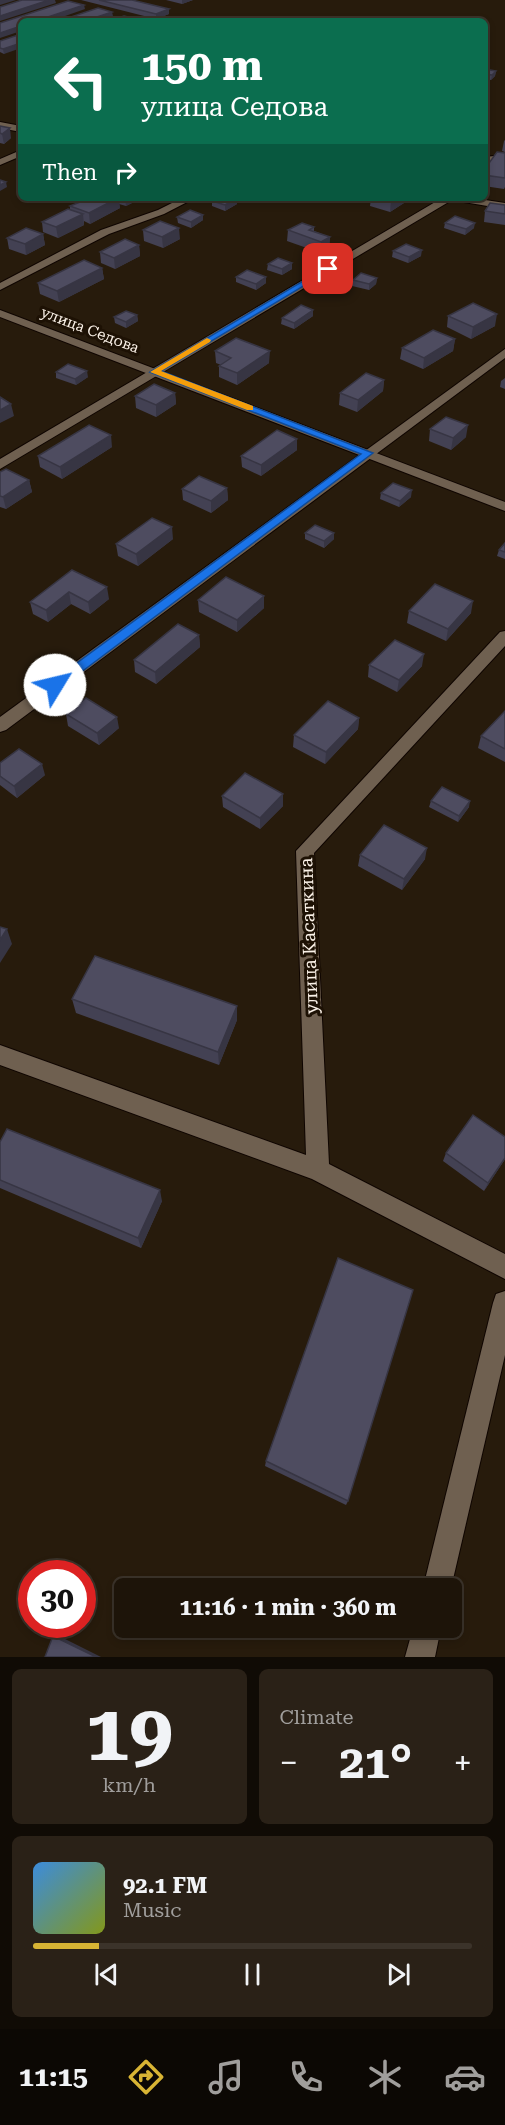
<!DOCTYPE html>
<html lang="en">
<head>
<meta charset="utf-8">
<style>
	:root { --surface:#1d1409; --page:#2a2117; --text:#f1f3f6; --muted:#a09e9c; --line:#3b332a; --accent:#d8b434 }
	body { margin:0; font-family:"Roboto Serif",serif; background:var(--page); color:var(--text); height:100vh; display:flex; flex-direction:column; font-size:22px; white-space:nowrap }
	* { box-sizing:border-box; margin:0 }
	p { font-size:20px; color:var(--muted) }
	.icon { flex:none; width:33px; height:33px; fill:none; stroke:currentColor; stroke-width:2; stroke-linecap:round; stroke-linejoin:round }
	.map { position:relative; height:1657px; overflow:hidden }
	.side { display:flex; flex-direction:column; gap:12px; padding:12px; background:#100b05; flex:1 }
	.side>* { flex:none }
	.banner { position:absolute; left:18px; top:18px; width:470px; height:183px; border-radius:9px; box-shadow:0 3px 9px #0003,0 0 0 2px var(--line); background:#0b6e4f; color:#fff; overflow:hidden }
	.speed { position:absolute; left:18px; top:1560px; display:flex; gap:12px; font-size:30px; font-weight:700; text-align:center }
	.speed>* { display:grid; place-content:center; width:78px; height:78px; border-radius:50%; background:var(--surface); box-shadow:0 3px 9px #0003,0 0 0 2px var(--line); line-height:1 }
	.speed .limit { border:9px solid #d22; background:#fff; color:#111 }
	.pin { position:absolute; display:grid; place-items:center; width:51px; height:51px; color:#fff; margin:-26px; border-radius:12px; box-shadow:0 3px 9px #0006 }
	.me { position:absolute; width:66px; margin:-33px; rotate:54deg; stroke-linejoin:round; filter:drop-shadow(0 0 4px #0008) }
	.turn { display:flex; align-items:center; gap:21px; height:126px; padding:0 24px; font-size:27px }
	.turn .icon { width:78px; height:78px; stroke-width:2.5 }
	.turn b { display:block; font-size:42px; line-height:51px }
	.then { display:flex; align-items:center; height:57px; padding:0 24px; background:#0003; gap:12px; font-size:22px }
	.big { font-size:45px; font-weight:700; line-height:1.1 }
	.side .card { flex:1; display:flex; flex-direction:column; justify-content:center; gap:9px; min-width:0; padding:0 21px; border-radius:9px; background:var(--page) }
	.side .dial { align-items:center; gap:0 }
	.dial b { font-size:78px; line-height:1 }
	.song { display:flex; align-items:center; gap:18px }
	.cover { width:72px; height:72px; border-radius:9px; background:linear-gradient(135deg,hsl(210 70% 55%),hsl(70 70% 35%)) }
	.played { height:6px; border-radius:3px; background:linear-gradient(90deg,var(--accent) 15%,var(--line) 15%) }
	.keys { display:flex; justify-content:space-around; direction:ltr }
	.heat { display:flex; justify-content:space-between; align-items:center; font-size:33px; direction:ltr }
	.side .tiles { flex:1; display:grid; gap:12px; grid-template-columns:1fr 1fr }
	.card:last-child { grid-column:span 2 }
	.trip { position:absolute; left:114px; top:1578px; width:348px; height:60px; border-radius:9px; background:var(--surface); box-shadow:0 3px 9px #0003,0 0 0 2px var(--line); font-weight:700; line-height:60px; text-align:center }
	.tab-bar { display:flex; height:96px; justify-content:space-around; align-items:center; background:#0c0804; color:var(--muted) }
	.tab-bar .icon { width:42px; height:42px }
	.tab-bar .on { color:var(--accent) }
	.tab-bar b { font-size:27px; color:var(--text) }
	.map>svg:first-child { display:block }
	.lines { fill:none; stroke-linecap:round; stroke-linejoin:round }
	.minor-casing { stroke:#0f0500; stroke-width:2 }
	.tertiary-casing { stroke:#0f0500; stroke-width:2 }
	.minor { fill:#6f6050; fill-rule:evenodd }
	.tertiary { fill:#6f6050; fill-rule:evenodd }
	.wall { fill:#434153 }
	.shaded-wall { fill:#373543 }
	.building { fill:#4e4c60; stroke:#373543; stroke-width:1.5 }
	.route { fill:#1a73e8; stroke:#114b97; stroke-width:1.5 }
	.slow { fill:#f59e0b }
	.labels { text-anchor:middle; stroke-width:6; stroke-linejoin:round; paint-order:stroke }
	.far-street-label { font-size:15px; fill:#faf1e7; stroke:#1d1104 }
	.street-label { font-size:18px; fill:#faf1e7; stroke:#1d1104 }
</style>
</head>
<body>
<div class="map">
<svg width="505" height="1657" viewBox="0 0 505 1657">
	<rect width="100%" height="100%" fill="#271b0c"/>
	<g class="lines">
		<defs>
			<g id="minor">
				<path d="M0 122 21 126V132L0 128Z"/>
				<path d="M21 150V156L0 165V159Z"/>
				<path d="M505 155V161L484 163V157Z"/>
				<path d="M182 198H195L164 214 109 234 0 290V283L101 230 158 210Z"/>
				<path d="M442 198H472L505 203V209L452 200 0 469V459Z"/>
				<path d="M505 349V358L6 730 0 732V717Z"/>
				<path d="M505 631V646L314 853 329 1164 505 1254V1279L312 1179 0 1065V1045L306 1155 296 851 500 632Z"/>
			</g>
			<g id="tertiary">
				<path d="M0 310 505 502V511L0 317Z"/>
				<path d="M505 1291V1355L451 1588H423L493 1303 496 1294Z"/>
				<path d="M413 1628H441L435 1657H405Z"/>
			</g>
		</defs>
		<use href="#minor" class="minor-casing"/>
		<use href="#tertiary" class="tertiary-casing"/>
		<use href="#minor" class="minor"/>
		<use href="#tertiary" class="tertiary"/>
	</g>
	<g class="wall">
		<path d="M81 0H132L169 14 156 19Z"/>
		<path d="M166 0H193L182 4Z"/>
		<path d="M21 34 4 54 0 52V41Z"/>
		<path d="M484 69 496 71 495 76 491 80 484 79Z"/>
		<path d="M0 126 11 138 4 144 0 143Z"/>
		<path d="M505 140V152L502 151 504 141Z"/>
		<path d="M505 153V187L504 189 484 186V170Z"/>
		<path d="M21 160V173L19 172 17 162Z"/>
		<path d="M90 198H142L126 206 119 204 120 208 90 224 84 221V225L58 238 43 232 42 222 70 210V206Z"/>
		<path d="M333 198H347L345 200Z"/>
		<path d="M371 198H404V203L390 212 370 206Z"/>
		<path d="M212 201 237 204 225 211 212 206Z"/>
		<path d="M505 205V225L484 222 485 211Z"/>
		<path d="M177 217 203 220 191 228 178 223Z"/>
		<path d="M445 223 474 228 465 235 444 228Z"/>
		<path d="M314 227V231L330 237 329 248 321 253 287 241 288 230Z"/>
		<path d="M143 230 180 239 163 248 144 241Z"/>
		<path d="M43 234 45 245 26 255 9 249 7 238Z"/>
		<path d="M139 245 140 256 115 269 101 263 100 252Z"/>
		<path d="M393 251 421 256 408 263 392 257Z"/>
		<path d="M268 264 292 269 282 275 267 270Z"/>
		<path d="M102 268 104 279 59 302 40 294 38 283Z"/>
		<path d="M236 277 266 283 256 290 236 282Z"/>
		<path d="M377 278 376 284 369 290 352 286 353 280Z"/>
		<path d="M313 310V316L294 329 281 324 282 318Z"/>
		<path d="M137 315 138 321 126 328 115 323 114 317Z"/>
		<path d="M448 316 495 326 471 339 447 327Z"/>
		<path d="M455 339 453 351 423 369 400 359 402 348Z"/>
		<path d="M215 351 269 363 237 385 219 377V366L221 365 216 363Z"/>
		<path d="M56 372 88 377 76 385 56 378Z"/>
		<path d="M505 378V389L500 387 501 381Z"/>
		<path d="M384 380 383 391 357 412 339 405 340 393Z"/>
		<path d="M175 393 176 404 156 417 136 408 135 396Z"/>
		<path d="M430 429 466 437 451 450 429 441Z"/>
		<path d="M297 439V450L261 476 242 467 241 456Z"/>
		<path d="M112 447 62 479 40 467 38 456Z"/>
		<path d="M0 472 29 480 32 492 6 509 0 507Z"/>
		<path d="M227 488 228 500 211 513 183 500 182 489Z"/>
		<path d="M381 493 411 497 399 507 380 499Z"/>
		<path d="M305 533H334V539L324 548 305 539Z"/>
		<path d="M173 539 138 566 118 556 116 544Z"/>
		<path d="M505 543V559L497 556 499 550Z"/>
		<path d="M72 570 109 599 90 614 71 604 48 622 33 614 30 602Z"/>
		<path d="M264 596V608L237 632 199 612 198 600Z"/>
		<path d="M409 611 471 613 446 641 407 623Z"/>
		<path d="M199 635 200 647 156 684 135 672 134 660Z"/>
		<path d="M369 665 422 666 397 692 368 677Z"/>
		<path d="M505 711V762L478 748 481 736Z"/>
		<path d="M66 714 119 728 99 745 68 726Z"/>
		<path d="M359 718 358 729 325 764 293 747 294 735Z"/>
		<path d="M0 763 45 775 17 798 0 785Z"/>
		<path d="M222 796 283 806 260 829 223 807Z"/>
		<path d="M431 801 469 807 458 822 429 807Z"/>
		<path d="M360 855 425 859 402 890 358 866Z"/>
		<path d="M72 999 237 1006V1020L219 1065 76 1013Z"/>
		<path d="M505 1137V1159L484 1191 443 1161 446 1153Z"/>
		<path d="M0 1142 162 1201 141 1248 0 1188Z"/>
		<path d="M266 1461 348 1501 346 1505 265 1466Z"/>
	</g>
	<g class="shaded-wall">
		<path d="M0 0H16L0 5Z"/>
		<path d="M49 0H55L56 3 0 21V16Z"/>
		<path d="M182 0H193L182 4Z"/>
		<path d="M84 5 85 9 51 21H36Z"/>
		<path d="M169 9V14L156 19V14Z"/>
		<path d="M112 12 113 16 99 21H85Z"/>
		<path d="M21 26V31L0 38V33Z"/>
		<path d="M21 43V48L4 54 3 49Z"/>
		<path d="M496 71 495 76 491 80 492 75Z"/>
		<path d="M10 128 11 138 4 144 2 134Z"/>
		<path d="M6 182 7 187 0 191V185Z"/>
		<path d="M119 198 120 208 90 224 89 213Z"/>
		<path d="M125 198H142L126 206Z"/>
		<path d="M237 198V204L225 211V205Z"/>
		<path d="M396 198H404V203L390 212 391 201Z"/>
		<path d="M83 214 84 225 58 238 56 227Z"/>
		<path d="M203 215V220L191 228V222Z"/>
		<path d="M475 223 474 228 465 235 466 229Z"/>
		<path d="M179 228 180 239 163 248 162 237Z"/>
		<path d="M43 234 45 245 26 255 25 244Z"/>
		<path d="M330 237 329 248 321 253V242Z"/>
		<path d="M139 245 140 256 115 269 114 258Z"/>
		<path d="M422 250 421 256 408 263 409 257Z"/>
		<path d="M292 263V269L282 275V269Z"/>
		<path d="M102 268 104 279 59 302 57 291Z"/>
		<path d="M266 277V283L256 290V284Z"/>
		<path d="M377 278 376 284 369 290V284Z"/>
		<path d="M313 310V316L294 329V323Z"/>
		<path d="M497 314 495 326 471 339 473 327Z"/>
		<path d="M137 315 138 321 126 328V322Z"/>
		<path d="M455 339 453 351 423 369 424 358Z"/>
		<path d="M270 351 269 363 237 385V373Z"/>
		<path d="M87 371 88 377 76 385 75 379Z"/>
		<path d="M384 380 383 391 357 412 358 400Z"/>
		<path d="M175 393 176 404 156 417V405Z"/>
		<path d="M11 404 14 416 0 423V410Z"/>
		<path d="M468 425 466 437 451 450 453 438Z"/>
		<path d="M111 435 112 447 62 479 60 467Z"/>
		<path d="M297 439V450L261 476V465Z"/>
		<path d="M29 480 32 492 6 509 3 497Z"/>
		<path d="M227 488 228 500 211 513V501Z"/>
		<path d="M412 490 411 497 399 507 400 501Z"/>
		<path d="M172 527 173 539 138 566 136 554Z"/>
		<path d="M334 533V539L324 548V541Z"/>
		<path d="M107 587 109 599 90 614 88 602Z"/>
		<path d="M69 592 71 604 48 622 46 610Z"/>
		<path d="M264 596V608L237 632V620Z"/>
		<path d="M473 601 471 613 446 641 448 629Z"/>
		<path d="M199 635 200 647 156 684 155 672Z"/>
		<path d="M424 654 422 666 397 692 399 680Z"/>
		<path d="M117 717 119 728 99 745 97 733Z"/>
		<path d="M359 718 358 729 325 764 326 752Z"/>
		<path d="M42 764 45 775 17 798 14 786Z"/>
		<path d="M283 794V806L260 829V818Z"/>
		<path d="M470 801 469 807 458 822 459 816Z"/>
		<path d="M427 848 425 859 402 890 404 879Z"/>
		<path d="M7 929 12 944 0 963V940Z"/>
		<path d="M237 1006V1020L219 1065 218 1052Z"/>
		<path d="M505 1158V1159L484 1191 488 1183Z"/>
		<path d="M160 1190 162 1201 141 1248 138 1238Z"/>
		<path d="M53 1636H59L101 1657H96Z"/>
	</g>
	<g class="building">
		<path d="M22 0H49L0 16V7Z"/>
		<path d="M99 0H132L169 9 156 14Z"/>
		<path d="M68 1 84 5 36 21H21V26L0 33V23Z"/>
		<path d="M98 8 112 12 85 21H59Z"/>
		<path d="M124 16 140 20 136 21H109Z"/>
		<path d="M21 34V43L3 49 0 48V41Z"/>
		<path d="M484 69 496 71 492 75 484 74Z"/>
		<path d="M0 126 10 128 2 134 0 133Z"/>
		<path d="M497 152 505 153V178L484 175V170Z"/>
		<path d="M0 180 6 182 0 185Z"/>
		<path d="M90 198H118L89 213 70 206Z"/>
		<path d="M217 198H237L225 205 212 201Z"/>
		<path d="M379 198H396L391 201Z"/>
		<path d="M490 203 505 205V214L485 211Z"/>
		<path d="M68 209 83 214 56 227 42 222Z"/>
		<path d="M190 210 203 215 191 222 177 217Z"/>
		<path d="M455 216 475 223 466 229 445 223Z"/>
		<path d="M160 221 179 228 162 237 143 230Z"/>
		<path d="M302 223 314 227 309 230 330 237 321 242 288 230Z"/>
		<path d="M26 228 43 234 25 244 7 238Z"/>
		<path d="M125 239 139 245 114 258 100 252Z"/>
		<path d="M406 244 422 250 409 257 393 251Z"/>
		<path d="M278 258 292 263 282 269 268 264Z"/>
		<path d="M84 260 102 268 57 291 38 283Z"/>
		<path d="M247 270 266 277 256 284 236 277Z"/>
		<path d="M361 273 377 278 369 284 353 280Z"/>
		<path d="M473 303 497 314 473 327 448 316Z"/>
		<path d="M301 305 313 310 294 323 282 318Z"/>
		<path d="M126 311 137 315 126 322 114 317Z"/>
		<path d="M433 330 455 339 424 358 402 348Z"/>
		<path d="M236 338 270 351 237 373 219 366 231 358 215 351Z"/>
		<path d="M68 364 87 371 75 379 56 372Z"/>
		<path d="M366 373 384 380 358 400 340 393Z"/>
		<path d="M154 384 175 393 156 405 135 396Z"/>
		<path d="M0 397 11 404 0 410Z"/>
		<path d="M446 417 468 425 453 438 430 429Z"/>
		<path d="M89 425 111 435 60 467 38 456Z"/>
		<path d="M277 430 297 439 261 465 241 456Z"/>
		<path d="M6 469 29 480 3 497 0 496V472Z"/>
		<path d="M199 476 227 488 211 501 182 489Z"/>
		<path d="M393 483 412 490 400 501 381 493Z"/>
		<path d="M152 518 172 527 136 554 116 544Z"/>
		<path d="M315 525 334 533 324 541 305 533Z"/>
		<path d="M505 543V552L499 550Z"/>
		<path d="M72 570 107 587 88 602 69 592 46 610 30 602Z"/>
		<path d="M226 577 264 596 237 620 198 600Z"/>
		<path d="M435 584 473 601 448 629 409 611Z"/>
		<path d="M178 624 199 635 155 672 134 660Z"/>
		<path d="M395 640 424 654 399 680 369 665Z"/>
		<path d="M86 698 117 717 97 733 66 714Z"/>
		<path d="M328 701 359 718 326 752 294 735Z"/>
		<path d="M505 711V749L481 736Z"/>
		<path d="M19 749 42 764 14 786 0 776V763Z"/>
		<path d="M245 773 283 794 260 818 222 796Z"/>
		<path d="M442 787 470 801 459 816 431 801Z"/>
		<path d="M384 825 427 848 404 879 360 855Z"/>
		<path d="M0 927 7 929 0 940Z"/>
		<path d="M95 956 237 1006 218 1052 72 999Z"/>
		<path d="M473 1115 505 1137V1158L488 1183 446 1153Z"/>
		<path d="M7 1129 160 1190 138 1238 0 1180V1142Z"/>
		<path d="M338 1258 413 1290 348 1501 266 1461Z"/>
		<path d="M53 1636 96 1657H45Z"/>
	</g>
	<path class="route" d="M325 268 332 269 161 371 373 453 60 688H51V682L361 454 150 372Z"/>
	<path class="slow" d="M207 338 211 340 210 342 161 371 253 406V410H247L150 372Z"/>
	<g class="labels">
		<g class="far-street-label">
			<text transform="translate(90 330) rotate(21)" y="5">улица Седова</text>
		</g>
		<g class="street-label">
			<text transform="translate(309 936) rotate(-92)" y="6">улица Касаткина</text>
		</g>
	</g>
</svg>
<div class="speed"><div class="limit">30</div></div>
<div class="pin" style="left:328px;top:269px;background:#d93025"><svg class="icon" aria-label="arrive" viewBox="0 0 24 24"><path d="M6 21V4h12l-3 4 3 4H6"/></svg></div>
<svg class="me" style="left:55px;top:685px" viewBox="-20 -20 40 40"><circle r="19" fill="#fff"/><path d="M0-13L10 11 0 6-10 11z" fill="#1a73e8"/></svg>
<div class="trip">11:16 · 1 min · 360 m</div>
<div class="banner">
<div class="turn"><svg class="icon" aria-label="left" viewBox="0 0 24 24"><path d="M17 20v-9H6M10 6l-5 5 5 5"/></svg><div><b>150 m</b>улица Седова</div></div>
<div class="then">Then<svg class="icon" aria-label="right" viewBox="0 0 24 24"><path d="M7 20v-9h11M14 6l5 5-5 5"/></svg></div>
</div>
</div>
<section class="side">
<div class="tiles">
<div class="card dial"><b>19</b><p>km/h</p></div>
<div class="card"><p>Climate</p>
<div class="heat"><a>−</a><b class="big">21°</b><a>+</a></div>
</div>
<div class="card">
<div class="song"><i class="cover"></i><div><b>92.1 FM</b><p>Music</p></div></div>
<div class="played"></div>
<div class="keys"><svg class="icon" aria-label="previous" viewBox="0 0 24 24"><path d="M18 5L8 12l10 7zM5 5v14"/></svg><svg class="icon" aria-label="pause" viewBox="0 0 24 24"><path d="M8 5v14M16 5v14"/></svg><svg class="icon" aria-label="next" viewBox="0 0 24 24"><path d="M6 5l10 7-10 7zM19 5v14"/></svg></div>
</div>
</div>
</section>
<nav class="tab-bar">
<b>11:15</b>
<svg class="icon on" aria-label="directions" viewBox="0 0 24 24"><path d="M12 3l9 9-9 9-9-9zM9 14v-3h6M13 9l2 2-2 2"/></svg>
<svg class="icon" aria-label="music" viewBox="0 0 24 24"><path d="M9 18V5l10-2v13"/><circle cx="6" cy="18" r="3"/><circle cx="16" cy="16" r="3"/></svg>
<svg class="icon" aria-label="phone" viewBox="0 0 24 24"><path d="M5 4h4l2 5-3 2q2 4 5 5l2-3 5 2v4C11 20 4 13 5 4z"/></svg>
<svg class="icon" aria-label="climate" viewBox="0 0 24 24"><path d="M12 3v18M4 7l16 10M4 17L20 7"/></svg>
<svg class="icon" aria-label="car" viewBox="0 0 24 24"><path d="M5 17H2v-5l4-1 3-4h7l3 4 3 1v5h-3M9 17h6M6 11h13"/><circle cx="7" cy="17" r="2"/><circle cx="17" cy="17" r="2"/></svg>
</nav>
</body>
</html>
